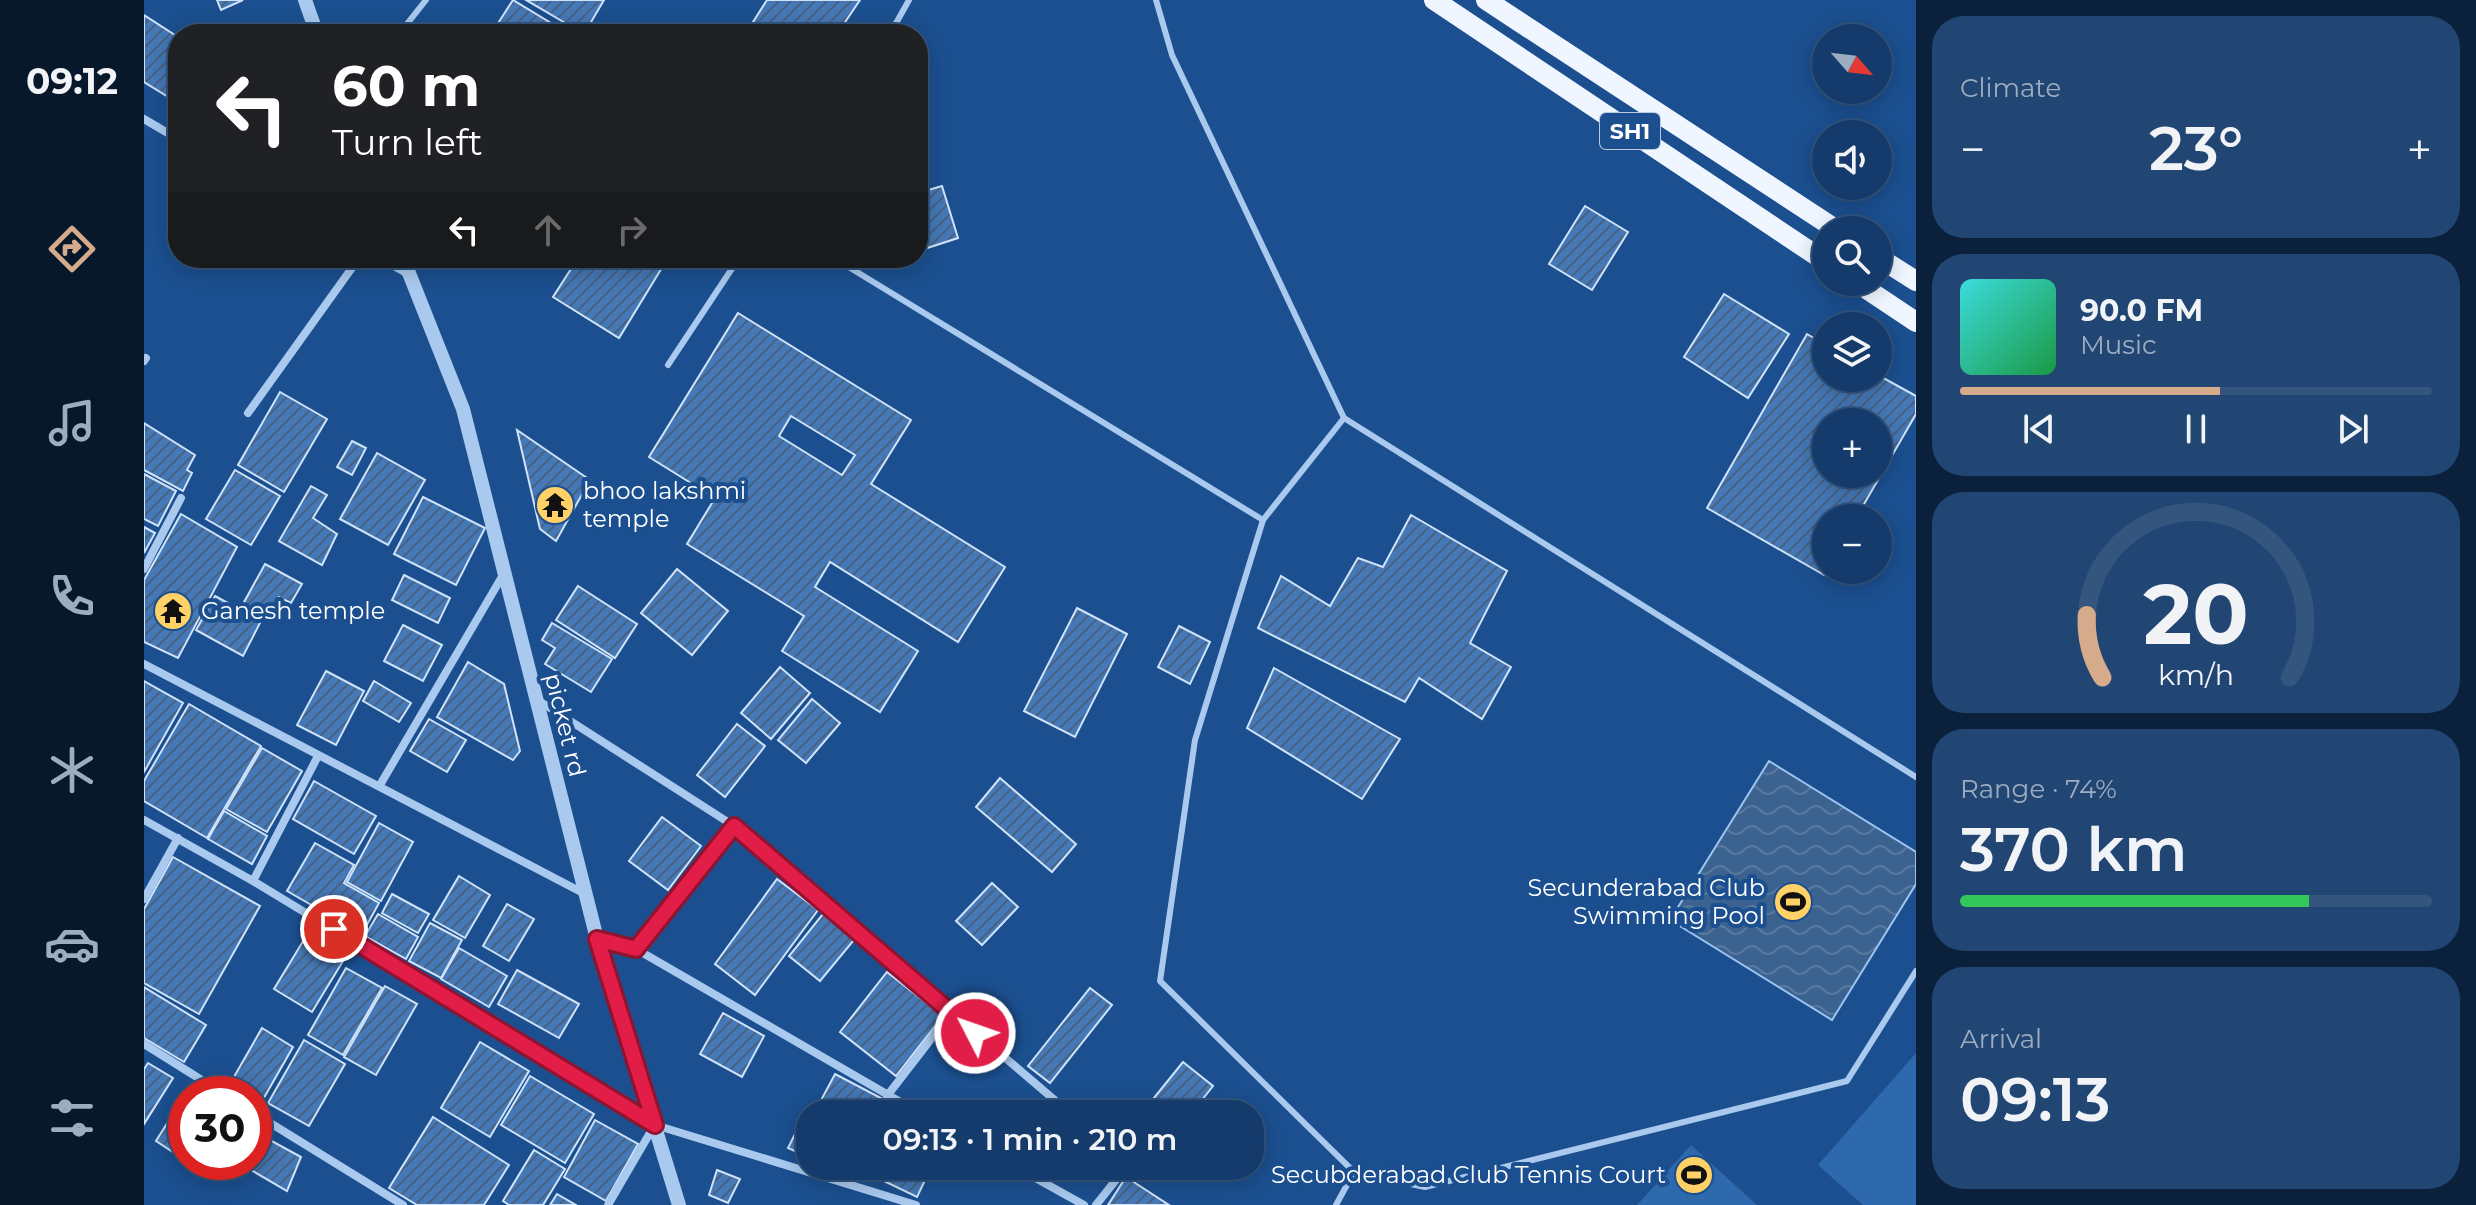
<!DOCTYPE html>
<html lang="en">
<head>
<meta charset="utf-8">
<style>
	:root { --surface:#143b6b; --page:#214673; --text:#f1f3f6; --muted:#9dadc1; --line:#33557e; --accent:#d6ab8b }
	body { margin:0; font-family:Montserrat,sans-serif; background:var(--page); color:var(--text); height:100vh; display:flex; flex-direction:column; font-size:30px; white-space:nowrap }
	* { box-sizing:border-box; margin:0 }
	p { font-size:26px; color:var(--muted) }
	.icon { flex:none; width:44px; height:44px; fill:none; stroke:currentColor; stroke-width:2; stroke-linecap:round; stroke-linejoin:round }
	.map { position:relative; flex:1; overflow:hidden }
	.details { display:flex; flex-direction:column; gap:16px; padding:16px; background:#0b203b; width:560px }
	.details>* { flex:none }
	.top-card { position:absolute; left:24px; top:24px; width:760px; height:244px; border-radius:32px; box-shadow:0 4px 20px #0003,0 0 0 2px var(--line); background:#202124; color:#fff; overflow:hidden }
	.needle { width:52px; rotate:118deg }
	.tools { position:absolute; left:1668px; top:24px; display:grid; gap:16px }
	.tools a { display:grid; place-items:center; width:80px; height:80px; border-radius:50%; background:var(--surface); box-shadow:0 4px 20px #0003,0 0 0 2px var(--line); font-size:40px }
	.speed { position:absolute; left:24px; top:1076px; display:flex; gap:16px; font-size:40px; font-weight:700; text-align:center }
	.speed>* { display:grid; place-content:center; width:104px; height:104px; border-radius:50%; background:var(--surface); box-shadow:0 4px 20px #0003,0 0 0 2px var(--line); line-height:1 }
	.speed .limit { border:12px solid #d22; background:#fff; color:#111 }
	.pin { position:absolute; display:grid; place-items:center; width:68px; height:68px; color:#fff; margin:-34px; border:4px solid #fff; border-radius:50%; box-shadow:0 2px 8px #0007 }
	.me { position:absolute; width:88px; margin:-44px; rotate:311deg; stroke-linejoin:round; filter:drop-shadow(0 0 6px #0008) }
	.turn { display:flex; align-items:center; gap:28px; height:168px; padding:0 32px; font-size:36px }
	.turn .icon { width:104px; height:104px; stroke-width:2.5 }
	.turn b { display:block; font-size:56px; line-height:68px }
	.lanes { display:flex; align-items:center; height:76px; padding:0 32px; background:#0003; justify-content:center; gap:40px; direction:ltr }
	.lanes .off { opacity:.35 }
	.big { font-size:60px; font-weight:600; line-height:1.1 }
	.details .widget { flex:1; display:flex; flex-direction:column; justify-content:center; gap:12px; min-width:0; padding:0 28px; border-radius:32px; background:var(--page) }
	.details .dial { align-items:center; gap:0 }
	.dial svg { height:208px; overflow:visible; fill:none; stroke:var(--line); stroke-width:7; stroke-linecap:round; text-anchor:middle }
	.dial text { fill:var(--text); stroke:none }
	.song { display:flex; align-items:center; gap:24px }
	.cover { width:96px; height:96px; border-radius:12px; background:linear-gradient(135deg,hsl(180 70% 55%),hsl(140 70% 35%)) }
	.played { height:8px; border-radius:4px; background:linear-gradient(90deg,var(--accent) 55%,var(--line) 55%) }
	.keys { display:flex; justify-content:space-around; direction:ltr }
	.heat { display:flex; justify-content:space-between; align-items:center; font-size:44px; direction:ltr }
	.charge { height:12px; border-radius:6px; background:linear-gradient(90deg,#34c759 74%,var(--line) 0) }
	.trip { position:absolute; left:652px; top:1100px; width:468px; height:80px; border-radius:32px; background:var(--surface); box-shadow:0 4px 20px #0003,0 0 0 2px var(--line); font-weight:600; line-height:80px; text-align:center }
	main { display:flex; flex:1; min-height:0 }
	.tab-bar { display:flex; flex-direction:column; width:144px; justify-content:space-around; align-items:center; background:#08182b; color:var(--muted) }
	.tab-bar .icon { width:56px; height:56px }
	.tab-bar .selected { color:var(--accent) }
	.tab-bar b { font-size:36px; color:var(--text) }
	.map>svg:first-child { display:block }
	.park { fill:#2e69ad }
	.water { fill:url(#water-waves); stroke:#9cc4f0; stroke-width:2 }
	.building { fill:url(#building-hatch); stroke:#cfe3fa; stroke-width:2; fill-rule:evenodd }
	.lines { fill:none; stroke-linecap:round; stroke-linejoin:round }
	.service { stroke:#a9c9ee; stroke-width:6 }
	.minor { stroke:#a9c9ee; stroke-width:8 }
	.tertiary { stroke:#a9c9ee; stroke-width:14 }
	.primary { stroke:#f0f6ff; stroke-width:20 }
	.route-casing { stroke:#92132f; stroke-width:20 }
	.route { stroke:#e11d48; stroke-width:14 }
	.labels { text-anchor:middle; stroke-width:8; stroke-linejoin:round; paint-order:stroke }
	.shield { fill:#1b4f8f; stroke:#bbcadd; stroke-width:2 }
	.shield-label { font-size:22px; font-weight:bold; fill:#fff }
	.poi-label { font-size:24px; fill:#fff; stroke:#1b4f8f; text-anchor:start }
	.street-label { font-size:24px; fill:#fff; stroke:#1b4f8f }
</style>
</head>
<body>
<main>
<nav class="tab-bar">
<b>09:12</b>
<svg class="icon selected" aria-label="directions" viewBox="0 0 24 24"><path d="M12 3l9 9-9 9-9-9zM9 14v-3h6M13 9l2 2-2 2"/></svg>
<svg class="icon" aria-label="music" viewBox="0 0 24 24"><path d="M9 18V5l10-2v13"/><circle cx="6" cy="18" r="3"/><circle cx="16" cy="16" r="3"/></svg>
<svg class="icon" aria-label="phone" viewBox="0 0 24 24"><path d="M5 4h4l2 5-3 2q2 4 5 5l2-3 5 2v4C11 20 4 13 5 4z"/></svg>
<svg class="icon" aria-label="climate" viewBox="0 0 24 24"><path d="M12 3v18M4 7l16 10M4 17L20 7"/></svg>
<svg class="icon" aria-label="car" viewBox="0 0 24 24"><path d="M5 17H2v-5l4-1 3-4h7l3 4 3 1v5h-3M9 17h6M6 11h13"/><circle cx="7" cy="17" r="2"/><circle cx="17" cy="17" r="2"/></svg>
<svg class="icon" aria-label="filters" viewBox="0 0 24 24"><path d="M4 7h16M4 17h16"/><circle cx="9" cy="7" r="2"/><circle cx="15" cy="17" r="2"/></svg>
</nav>
<div class="map">
<svg width="1772" height="1205" viewBox="0 0 1772 1205">
	<defs>
		<pattern id="water-waves" width="16" height="10" patternUnits="userSpaceOnUse" patternTransform="scale(2)"><rect width="16" height="10" fill="#3c6290"/><path d="M0 5q4-4 8 0t8 0" fill="none" stroke="#597aa1"/></pattern>
		<pattern id="building-hatch" width="6" height="6" patternUnits="userSpaceOnUse" patternTransform="scale(2)"><rect width="6" height="6" fill="#4478b7"/><path d="M-1 1l2-2M0 6l6-6M5 7l2-2" fill="none" stroke="#486282"/></pattern>
	</defs>
	<rect width="100%" height="100%" fill="#1b4f8f"/>
	<g class="park">
		<path d="M1772 1053V1205H1719L1674 1165Z"/>
		<path d="M1547 1145 1613 1205H1493Z"/>
	</g>
	<path class="water" d="M1625 761 1772 852V884L1688 1020 1526 920Z"/>
	<g class="building">
		<path d="M73 0H99L77 10Z"/>
		<path d="M369 0 425 34H347Z"/>
		<path d="M382 0H460L440 34Z"/>
		<path d="M623 0H716L693 34H627L609 22Z"/>
		<path d="M0 15 34 37V103L0 82Z"/>
		<path d="M798 186 814 238 774 251V193Z"/>
		<path d="M1441 206 1484 232 1448 290 1405 264Z"/>
		<path d="M434 258H507L519 266 475 338 409 297Z"/>
		<path d="M1580 294 1645 334 1604 398 1540 357Z"/>
		<path d="M594 313 767 420 727 484 861 567 814 642 686 562 671 587 774 651 736 712 638 651 660 616 543 544 571 498 505 457ZM647 416 711 455 698 475 635 436Z"/>
		<path d="M1663 334 1682 345V378H1734V375L1772 396V414L1712 518H1682L1683 570 1680 575 1563 508ZM1682 422H1734V474H1682Z"/>
		<path d="M136 392 183 419 140 492 94 465Z"/>
		<path d="M0 423 51 455 43 470 48 473 39 491 0 470Z"/>
		<path d="M373 430 446 480 412 541 396 529Z"/>
		<path d="M208 441 222 448 208 475 193 467Z"/>
		<path d="M233 453 281 480 244 545 196 519Z"/>
		<path d="M91 470 136 496 107 545 62 519Z"/>
		<path d="M0 474 32 491 14 526 0 519Z"/>
		<path d="M167 486 183 495 169 518 193 534 178 565 135 541Z"/>
		<path d="M279 497 341 528 312 585 250 554Z"/>
		<path d="M37 514 93 547 34 658 0 642V580Z"/>
		<path d="M1267 515 1363 571 1326 643 1367 667 1338 719 1275 678 1261 702 1114 628 1137 576 1186 606 1214 558 1239 567Z"/>
		<path d="M0 527 11 533 0 553Z"/>
		<path d="M121 564 158 584 147 603 135 597 127 612 114 605 111 611 99 604Z"/>
		<path d="M533 569 584 611 548 655 497 613Z"/>
		<path d="M260 575 306 598 294 623 248 600Z"/>
		<path d="M434 586 493 624 471 658 412 620Z"/>
		<path d="M71 596 117 621 99 656 52 630Z"/>
		<path d="M933 608 983 634 931 737 880 711Z"/>
		<path d="M408 623 468 659 447 692 401 664 411 648 398 640Z"/>
		<path d="M259 625 298 645 279 681 240 661Z"/>
		<path d="M1035 626 1066 642 1046 684 1014 667Z"/>
		<path d="M324 662 360 684 376 751 369 760 293 717Z"/>
		<path d="M636 667 666 693 627 739 597 713Z"/>
		<path d="M1130 668 1256 739 1218 799 1103 728Z"/>
		<path d="M182 671 220 691 192 745 153 725Z"/>
		<path d="M0 681 39 703 0 772Z"/>
		<path d="M230 681 267 703 255 722 219 701Z"/>
		<path d="M668 699 696 723 662 763 634 740Z"/>
		<path d="M45 704 117 746 63 838 0 801V781Z"/>
		<path d="M285 719 322 740 303 772 266 751Z"/>
		<path d="M593 724 621 746 581 797 553 775Z"/>
		<path d="M118 748 158 771 123 832 82 809Z"/>
		<path d="M856 778 932 844 908 872 832 807Z"/>
		<path d="M170 781 232 816 210 854 149 819Z"/>
		<path d="M80 811 123 836 108 864 64 839Z"/>
		<path d="M518 817 557 846 524 890 485 861Z"/>
		<path d="M235 823 269 842 237 901 203 882Z"/>
		<path d="M171 843 210 865 200 883 235 903 218 934 143 891Z"/>
		<path d="M29 857 116 906 55 1014 0 983V909Z"/>
		<path d="M315 876 346 895 321 938 289 920Z"/>
		<path d="M633 879 674 910 611 995 571 964Z"/>
		<path d="M848 883 874 907 838 945 812 921Z"/>
		<path d="M248 894 285 914 274 933 238 913Z"/>
		<path d="M363 904 390 919 365 961 339 946Z"/>
		<path d="M234 914 274 937 262 959 221 936Z"/>
		<path d="M679 914 710 940 676 981 645 956Z"/>
		<path d="M286 923 318 940 297 978 265 961Z"/>
		<path d="M161 938 199 961 168 1012 130 989Z"/>
		<path d="M315 948 363 976 345 1007 297 979Z"/>
		<path d="M202 968 238 988 199 1055 164 1035Z"/>
		<path d="M373 970 435 1004 415 1038 354 1004Z"/>
		<path d="M743 972 799 1016 752 1076 696 1032Z"/>
		<path d="M241 986 273 1004 232 1075 200 1057Z"/>
		<path d="M0 987 62 1025 40 1062 0 1038Z"/>
		<path d="M946 988 968 1005 906 1083 884 1066Z"/>
		<path d="M579 1013 620 1036 598 1077 556 1054Z"/>
		<path d="M118 1028 149 1047 117 1103 110 1099V1094H101L100 1089 87 1082Z"/>
		<path d="M160 1040 201 1064 165 1126 124 1103Z"/>
		<path d="M336 1042 385 1071 346 1137 297 1108Z"/>
		<path d="M1039 1062 1069 1086 1047 1114H997Z"/>
		<path d="M4 1063 29 1078 0 1124V1069Z"/>
		<path d="M691 1074 752 1106 748 1114H694L675 1104Z"/>
		<path d="M386 1076 450 1114 421 1163 357 1125Z"/>
		<path d="M44 1090 51 1094H42V1144L35 1156 12 1141Z"/>
		<path d="M664 1108 675 1114H666V1158L644 1148Z"/>
		<path d="M289 1117 365 1165 340 1205H273L245 1188Z"/>
		<path d="M451 1120 494 1144 462 1201 420 1177Z"/>
		<path d="M110 1128 120 1134 110 1152Z"/>
		<path d="M124 1139 157 1157 143 1191 107 1170Z"/>
		<path d="M390 1150 421 1169 399 1205H365L359 1201Z"/>
		<path d="M748 1166H772L785 1172 773 1197 740 1181Z"/>
		<path d="M573 1170 596 1179 584 1203 565 1195Z"/>
		<path d="M982 1177 1025 1205H964Z"/>
		<path d="M413 1194 432 1205H406Z"/>
	</g>
	<g class="lines">
		<g class="service">
			<path d="M1012 0 1028 55 1200 418 1772 777"/>
			<path d="M255 34 282 0"/>
			<path d="M746 34 765 0"/>
			<path d="M690 258 1119 520"/>
			<path d="M524 365 595 258"/>
			<path d="M1200 418 1119 520 1051 740 1016 981 1210 1172"/>
			<path d="M1192 1205 1210 1172 1281 1187 1703 1081 1772 971"/>
		</g>
		<g class="minor">
			<path d="M0 119 34 139"/>
			<path d="M236 258 266 275"/>
			<path d="M0 361 2 358"/>
			<path d="M104 413 215 258"/>
			<path d="M0 569 37 498"/>
			<path d="M0 664 441 894"/>
			<path d="M392 699 590 826 927 1114"/>
			<path d="M236 785 359 575"/>
			<path d="M0 820 109 881 511 1125 772 1205"/>
			<path d="M109 881 174 756"/>
			<path d="M0 899 34 838"/>
			<path d="M453 939 492 949 777 1114"/>
			<path d="M492 949 590 826"/>
			<path d="M0 1044 80 1094"/>
			<path d="M743 1096 808 1012"/>
			<path d="M110 1113 259 1205"/>
			<path d="M870 1166 940 1205"/>
			<path d="M464 1205 510 1126"/>
			<path d="M952 1205 983 1166"/>
		</g>
		<g class="tertiary">
			<path d="M161 0 173 34"/>
			<path d="M259 258 319 409 453 939 535 1205"/>
		</g>
		<g class="primary">
			<path d="M1290 0 1682 262"/>
			<path d="M1342 0 1693 230"/>
			<path d="M1734 257 1772 281"/>
			<path d="M1712 282 1772 322"/>
		</g>
	</g>
	<g class="lines">
		<defs>
			<path id="route" d="M190 929 511 1125 453 939 492 949 590 826 831 1033"/>
		</defs>
		<use href="#route" class="route-casing"/>
		<use href="#route" class="route"/>
	</g>
	<defs>
		<symbol id="temple-disc" viewBox="-11 -11 22 22"><circle r="9.5" fill="#ffd166" stroke="#1b4f8f"/><path d="M0-6L5-2H3V0L6.5 2.5H4V6H1.5V3h-3V6H-4V2.5H-6.5L-3 0V-2H-5Z" fill="#111"/></symbol>
		<symbol id="stadium-disc" viewBox="-11 -11 22 22"><circle r="9.5" fill="#ffd166" stroke="#1b4f8f"/><path d="M0-5a6.5 5 0 1 0 0 10a6.5 5 0 1 0 0-10ZM-3.5-1.8h7v3.6h-7Z" fill="#111"/></symbol>
	</defs>
	<g fill-rule="evenodd">
		<use href="#temple-disc" x="389" y="483" width="44" height="44"/>
		<use href="#temple-disc" x="7" y="589" width="44" height="44"/>
		<use href="#stadium-disc" x="1627" y="880" width="44" height="44"/>
		<use href="#stadium-disc" x="1528" y="1153" width="44" height="44"/>
	</g>
	<g class="labels">
		<rect class="shield" x="1456" y="113" width="60" height="36" rx="6"/>
		<g class="shield-label">
			<text x="1486" y="139">SH1</text>
		</g>
		<g class="poi-label">
			<text x="439" y="499">bhoo lakshmi<tspan x="439" dy="28">temple</tspan></text>
			<text x="57" y="619">Ganesh temple</text>
			<text x="1621" y="896" text-anchor="end">Secunderabad Club<tspan x="1621" dy="28">Swimming Pool</tspan></text>
			<text x="1522" y="1183" text-anchor="end">Secubderabad Club Tennis Court</text>
		</g>
		<g class="street-label">
			<text transform="translate(421 725) rotate(76)" y="8">picket rd</text>
		</g>
	</g>
</svg>
<div class="tools">
<a><svg class="needle" viewBox="-14 -14 28 28"><path d="M0-13l5 13h-10z" fill="#e53935"/><path d="M0 13l5-13h-10z" fill="#9dadc1"/></svg></a>
<a><svg class="icon" aria-label="sound" viewBox="0 0 24 24"><path d="M4 9h4l5-4v14l-5-4H4zM17 9q2 3 0 6"/></svg></a>
<a><svg class="icon" aria-label="search" viewBox="0 0 24 24"><circle cx="10" cy="10" r="6"/><path d="M15 15l6 6"/></svg></a>
<a><svg class="icon" aria-label="layers" viewBox="0 0 24 24"><path d="M12 4l9 5-9 5-9-5zM3 14l9 5 9-5"/></svg></a>
<a>+</a>
<a>−</a>
</div>
<div class="speed"><div class="limit">30</div></div>
<div class="pin" style="left:190px;top:929px;background:#d93025"><svg class="icon" aria-label="arrive" viewBox="0 0 24 24"><path d="M6 21V4h12l-3 4 3 4H6"/></svg></div>
<svg class="me" style="left:831px;top:1033px" viewBox="-20 -20 40 40"><circle r="17" fill="#e11d48" stroke="#fff" stroke-width="3"/><path d="M0-11L8 9 0 5-8 9z" fill="#fff"/></svg>
<div class="trip">09:13 · 1 min · 210 m</div>
<div class="top-card">
<div class="turn"><svg class="icon" aria-label="left" viewBox="0 0 24 24"><path d="M17 20v-9H6M10 6l-5 5 5 5"/></svg><div><b>60 m</b>Turn left</div></div>
<div class="lanes"><svg class="icon" aria-label="left" viewBox="0 0 24 24"><path d="M17 20v-9H6M10 6l-5 5 5 5"/></svg><svg class="icon off" aria-label="ahead" viewBox="0 0 24 24"><path d="M12 20V5M6 11l6-6 6 6"/></svg><svg class="icon off" aria-label="right" viewBox="0 0 24 24"><path d="M7 20v-9h11M14 6l5 5-5 5"/></svg></div>
</div>
</div>
<section class="details">
<div class="widget"><p>Climate</p>
<div class="heat"><a>−</a><b class="big">23°</b><a>+</a></div>
</div>
<div class="widget">
<div class="song"><i class="cover"></i><div><b>90.0 FM</b><p>Music</p></div></div>
<div class="played"></div>
<div class="keys"><svg class="icon" aria-label="previous" viewBox="0 0 24 24"><path d="M18 5L8 12l10 7zM5 5v14"/></svg><svg class="icon" aria-label="pause" viewBox="0 0 24 24"><path d="M8 5v14M16 5v14"/></svg><svg class="icon" aria-label="next" viewBox="0 0 24 24"><path d="M6 5l10 7-10 7zM19 5v14"/></svg></div>
</div>
<div class="widget dial"><svg viewBox="0 0 100 80">
<path d="M14 69A42 42 0 1 1 86 69"/>
<path d="M14 69A42 42 0 0 1 8 45" stroke="#d6ab8b"/>
<text x="50" y="56" font-size="32" font-weight="700">20</text>
<text x="50" y="72" font-size="11">km/h</text>
</svg></div>
<div class="widget"><p>Range · 74%</p><b class="big">370 km</b><div class="charge"></div></div>
<div class="widget"><p>Arrival</p><b class="big">09:13</b></div>
</section>
</main>
</body>
</html>
